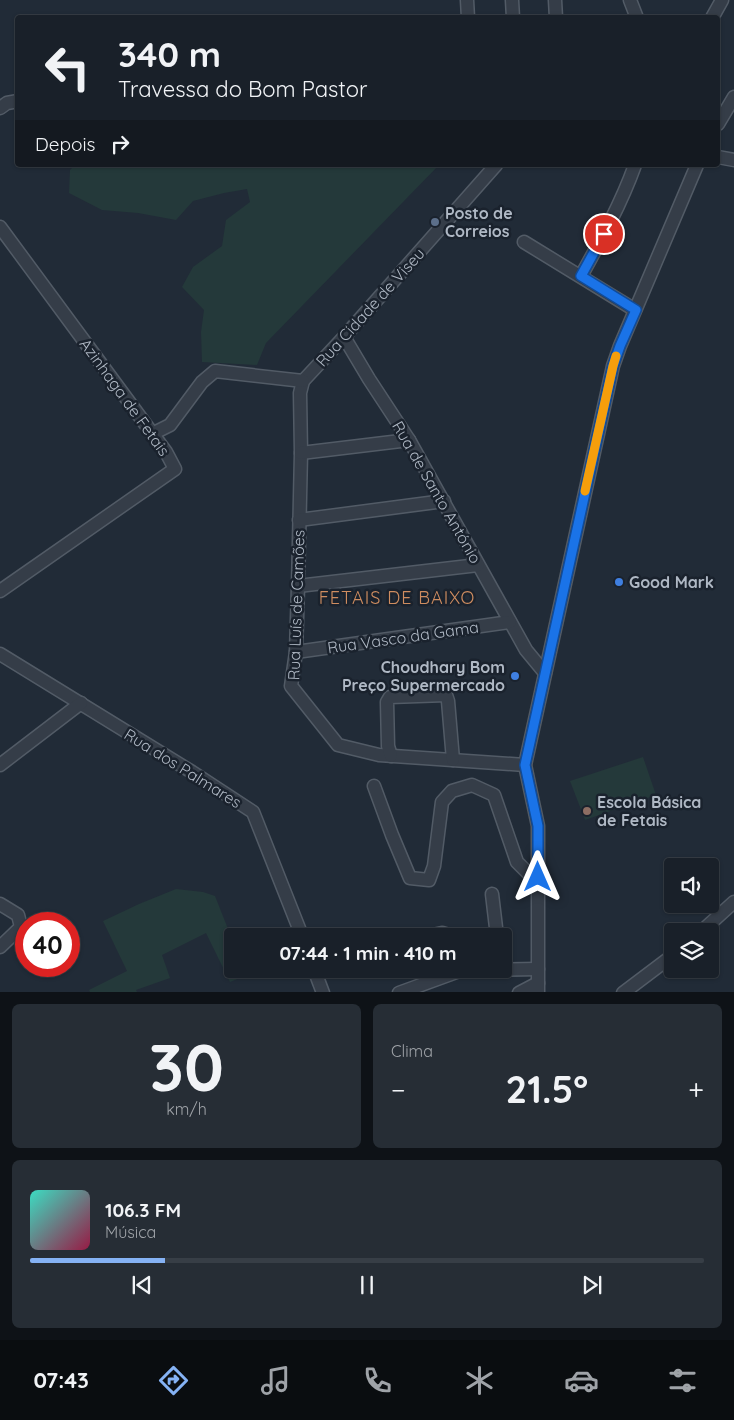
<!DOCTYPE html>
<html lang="pt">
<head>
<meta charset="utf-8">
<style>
	:root { --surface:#192029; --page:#262d35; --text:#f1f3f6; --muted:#9fa3a8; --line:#373e46; --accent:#85b2f4 }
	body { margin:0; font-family:Quicksand,sans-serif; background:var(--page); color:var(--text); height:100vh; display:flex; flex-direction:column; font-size:19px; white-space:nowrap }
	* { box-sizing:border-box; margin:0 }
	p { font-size:16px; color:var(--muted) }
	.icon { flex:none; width:28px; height:28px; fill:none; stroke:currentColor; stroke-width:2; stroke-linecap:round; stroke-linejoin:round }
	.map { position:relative; height:992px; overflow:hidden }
	.sheet { display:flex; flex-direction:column; gap:12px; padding:12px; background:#0e1217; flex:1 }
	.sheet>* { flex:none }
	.hud { position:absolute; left:15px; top:15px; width:705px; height:152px; border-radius:5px; box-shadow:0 1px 4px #0004,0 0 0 1px var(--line); background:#192029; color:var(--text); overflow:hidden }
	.tools { position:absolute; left:664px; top:858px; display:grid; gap:10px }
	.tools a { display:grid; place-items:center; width:55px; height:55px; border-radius:5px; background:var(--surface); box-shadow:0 1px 4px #0004,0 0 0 1px var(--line); font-size:25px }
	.speed { position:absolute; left:15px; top:912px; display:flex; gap:10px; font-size:25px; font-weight:700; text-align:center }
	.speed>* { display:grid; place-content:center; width:65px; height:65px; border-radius:50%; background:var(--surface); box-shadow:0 1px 4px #0004,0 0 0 1px var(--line); line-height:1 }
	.speed .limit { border:8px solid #d22; background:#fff; color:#111 }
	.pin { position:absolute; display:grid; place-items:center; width:42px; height:42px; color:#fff; margin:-21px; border:2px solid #fff; border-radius:50%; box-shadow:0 1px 5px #0007 }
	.me { position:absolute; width:55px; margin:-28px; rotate:0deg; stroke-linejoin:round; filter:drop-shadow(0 0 4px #0008) }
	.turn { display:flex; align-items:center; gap:18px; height:105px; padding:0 20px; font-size:22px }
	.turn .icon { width:65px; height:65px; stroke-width:2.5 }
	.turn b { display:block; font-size:35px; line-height:42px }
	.then { display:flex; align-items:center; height:48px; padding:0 20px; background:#0003; gap:10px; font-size:19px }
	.big { font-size:38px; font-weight:700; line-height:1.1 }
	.sheet .card { flex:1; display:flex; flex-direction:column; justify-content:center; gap:8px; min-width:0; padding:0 18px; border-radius:8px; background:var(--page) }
	.sheet .dial { align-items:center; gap:0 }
	.dial b { font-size:65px; line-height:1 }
	.song { display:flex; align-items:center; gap:15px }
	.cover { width:60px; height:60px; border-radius:8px; background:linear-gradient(135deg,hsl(170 70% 55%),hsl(340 70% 35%)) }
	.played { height:5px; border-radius:2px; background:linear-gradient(90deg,var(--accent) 20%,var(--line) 20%) }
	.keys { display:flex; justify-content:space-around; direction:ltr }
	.heat { display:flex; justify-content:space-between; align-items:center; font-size:28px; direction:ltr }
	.sheet .tiles { flex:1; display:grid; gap:12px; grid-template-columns:1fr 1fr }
	.card:last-child { grid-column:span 2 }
	.trip { position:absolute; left:224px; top:928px; width:288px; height:50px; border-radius:5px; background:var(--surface); box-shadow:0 1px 4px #0004,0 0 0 1px var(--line); font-weight:700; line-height:50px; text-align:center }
	.dock { display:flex; height:80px; justify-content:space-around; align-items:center; background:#0a0d10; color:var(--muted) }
	.dock .icon { width:35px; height:35px }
	.dock .selected { color:var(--accent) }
	.dock b { font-size:22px; color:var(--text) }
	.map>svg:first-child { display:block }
	.green { fill:#24393a }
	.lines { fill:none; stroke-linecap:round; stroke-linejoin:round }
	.minor-casing { stroke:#525b66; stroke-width:15 }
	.minor { stroke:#353d48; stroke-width:12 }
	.route-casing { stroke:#114b97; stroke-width:12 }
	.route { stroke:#1a73e8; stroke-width:9 }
	.slow { stroke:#f59e0b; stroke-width:9 }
	.service-dot { fill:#5c6f8a; stroke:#1a222d; stroke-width:2 }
	.shop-dot { fill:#3f7fe0; stroke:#1a222d; stroke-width:2 }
	.education-dot { fill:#8d6e63; stroke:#1a222d; stroke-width:2 }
	.labels { text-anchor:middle; stroke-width:5; stroke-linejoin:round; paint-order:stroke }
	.poi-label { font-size:16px; font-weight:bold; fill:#afb8c4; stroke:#1a222d; text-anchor:start }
	.street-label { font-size:16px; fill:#afb8c4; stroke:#1a222d }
	.neighbourhood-label { font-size:18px; letter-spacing:1px; fill:#cf8d60; stroke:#1a222d }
</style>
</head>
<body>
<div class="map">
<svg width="734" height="993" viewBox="0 0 734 993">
	<rect width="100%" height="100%" fill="#212b37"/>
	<g class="green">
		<path d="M75 165H439L266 343 257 365 202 362 201 332 204 310 182 287 193 267 222 246 226 220 250 202 247 189 224 193 193 201 176 220 138 213 102 210 69 193 70 170Z"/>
		<path d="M643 757 656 795 585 820 570 781Z"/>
		<path d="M176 889 203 892 215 896 232 939V969H245L247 975 230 982 206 933 162 955 170 978 136 990 137 992H90L89 990 127 971 103 921 139 904Z"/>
	</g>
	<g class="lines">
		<defs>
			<g id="minor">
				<path d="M467 0 468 18"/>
				<path d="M512 0 513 18"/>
				<path d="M555 0 556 18"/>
				<path d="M630 0 637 18"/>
				<path d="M712 18 722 0"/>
				<path d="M0 108 7 103 18 101"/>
				<path d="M718 124 734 97"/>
				<path d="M718 157 734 160"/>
				<path d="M496 165 344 337 303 381 300 393 301 453 298 586 296 652 291 686 338 745 379 755 525 765"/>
				<path d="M0 227 166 452 175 469 0 591"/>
				<path d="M524 242 635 310"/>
				<path d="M581 276C601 240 621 204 635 165"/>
				<path d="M344 337 369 379 409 440 526 650 545 673"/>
				<path d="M152 434 170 425 202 382 215 371 303 381"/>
				<path d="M301 453 409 440"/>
				<path d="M299 520 444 501"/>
				<path d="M298 586 478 565"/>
				<path d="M296 652 510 622"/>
				<path d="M0 654 192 772 253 812 302 936"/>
				<path d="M391 756 388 746 387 702 390 697 446 695 448 701 453 760"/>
				<path d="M0 765 81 703"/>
				<path d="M374 786 392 835 410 878 429 880 434 866 442 802 452 791 472 785 494 795 517 862 527 872 538 877"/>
				<path d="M492 894 497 936"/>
				<path d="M0 904 18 915 21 927 0 947"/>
				<path d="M702 931 734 902"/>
				<path d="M428 936 442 933 452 936"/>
				<path d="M314 969 323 993"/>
				<path d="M399 993 462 970 538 969"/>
				<path d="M519 993 538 983"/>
				<path d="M538 993V826L525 765 613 366 620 346 697 165"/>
				<path d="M623 993 672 956"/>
			</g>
		</defs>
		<use href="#minor" class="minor-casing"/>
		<use href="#minor" class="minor"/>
	</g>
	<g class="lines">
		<defs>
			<path id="route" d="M538 877V826L525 765 613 366 620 346 636 310 581 276 604 234"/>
		</defs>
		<use href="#route" class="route-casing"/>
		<use href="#route" class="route"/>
		<path class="slow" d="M585 491 613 366 616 356"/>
	</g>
	<circle class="service-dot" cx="435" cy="222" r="5"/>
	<g class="shop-dot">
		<circle cx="619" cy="582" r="5"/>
		<circle cx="515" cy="676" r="5"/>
	</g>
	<circle class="education-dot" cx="587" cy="811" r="5"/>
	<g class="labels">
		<g class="poi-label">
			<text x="445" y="219">Posto de<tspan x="445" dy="18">Correios</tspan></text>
			<text x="629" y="588">Good Mark</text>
			<text x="505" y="673" text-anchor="end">Choudhary Bom<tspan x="505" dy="18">Preço Supermercado</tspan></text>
			<text x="597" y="808">Escola Básica<tspan x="597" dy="18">de Fetais</tspan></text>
		</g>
		<g class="street-label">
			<text transform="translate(370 307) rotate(-48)" y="6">Rua Cidade de Viseu</text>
			<text transform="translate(125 397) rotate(54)" y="6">Azinhaga de Fetais</text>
			<text transform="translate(437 492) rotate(60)" y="6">Rua de Santo António</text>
			<text transform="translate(296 605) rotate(-88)" y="6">Rua Luís de Camões</text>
			<text transform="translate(403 637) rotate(-8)" y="6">Rua Vasco da Gama</text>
			<text transform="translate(183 768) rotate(32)" y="6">Rua dos Palmares</text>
		</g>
		<g class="neighbourhood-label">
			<text x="397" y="604">FETAIS DE BAIXO</text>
		</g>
	</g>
</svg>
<div class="tools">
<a><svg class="icon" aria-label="sound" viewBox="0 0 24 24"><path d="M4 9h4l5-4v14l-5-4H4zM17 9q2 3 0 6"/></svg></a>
<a><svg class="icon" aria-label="layers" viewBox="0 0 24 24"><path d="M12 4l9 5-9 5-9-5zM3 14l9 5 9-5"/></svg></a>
</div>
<div class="speed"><div class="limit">40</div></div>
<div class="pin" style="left:604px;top:234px;background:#d93025"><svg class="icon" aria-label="arrive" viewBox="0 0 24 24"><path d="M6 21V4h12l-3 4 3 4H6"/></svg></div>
<svg class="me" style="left:538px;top:877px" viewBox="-20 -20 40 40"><path d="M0-17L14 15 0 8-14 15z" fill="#1a73e8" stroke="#fff" stroke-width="4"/></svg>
<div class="trip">07:44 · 1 min · 410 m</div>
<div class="hud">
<div class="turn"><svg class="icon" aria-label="left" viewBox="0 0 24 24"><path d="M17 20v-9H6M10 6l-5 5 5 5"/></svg><div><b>340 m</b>Travessa do Bom Pastor</div></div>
<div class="then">Depois<svg class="icon" aria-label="right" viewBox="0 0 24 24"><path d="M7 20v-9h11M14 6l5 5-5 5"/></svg></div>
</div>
</div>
<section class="sheet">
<div class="tiles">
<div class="card dial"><b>30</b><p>km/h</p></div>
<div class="card"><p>Clima</p>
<div class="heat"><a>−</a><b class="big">21.5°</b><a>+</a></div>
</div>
<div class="card">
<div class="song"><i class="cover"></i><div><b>106.3 FM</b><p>Música</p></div></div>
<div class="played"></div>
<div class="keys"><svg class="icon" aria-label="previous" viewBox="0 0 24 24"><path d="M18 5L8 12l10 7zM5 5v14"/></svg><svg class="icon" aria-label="pause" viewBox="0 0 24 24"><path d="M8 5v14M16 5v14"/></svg><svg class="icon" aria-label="next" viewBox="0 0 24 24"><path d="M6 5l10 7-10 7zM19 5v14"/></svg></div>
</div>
</div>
</section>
<nav class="dock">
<b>07:43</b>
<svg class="icon selected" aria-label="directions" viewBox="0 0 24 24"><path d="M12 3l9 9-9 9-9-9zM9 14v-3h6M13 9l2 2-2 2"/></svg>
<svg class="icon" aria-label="music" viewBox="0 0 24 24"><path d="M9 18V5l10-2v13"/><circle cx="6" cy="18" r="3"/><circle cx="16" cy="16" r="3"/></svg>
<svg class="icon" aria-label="phone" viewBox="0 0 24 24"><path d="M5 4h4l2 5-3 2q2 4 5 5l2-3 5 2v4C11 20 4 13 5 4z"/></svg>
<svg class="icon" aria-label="climate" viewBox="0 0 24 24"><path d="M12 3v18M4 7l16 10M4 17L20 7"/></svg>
<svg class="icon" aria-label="car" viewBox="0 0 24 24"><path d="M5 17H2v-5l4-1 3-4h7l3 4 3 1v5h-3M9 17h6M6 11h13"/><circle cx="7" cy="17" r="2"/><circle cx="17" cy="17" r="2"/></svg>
<svg class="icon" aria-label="filters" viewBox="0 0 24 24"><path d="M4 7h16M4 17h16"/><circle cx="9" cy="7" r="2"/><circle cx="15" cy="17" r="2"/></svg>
</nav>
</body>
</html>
